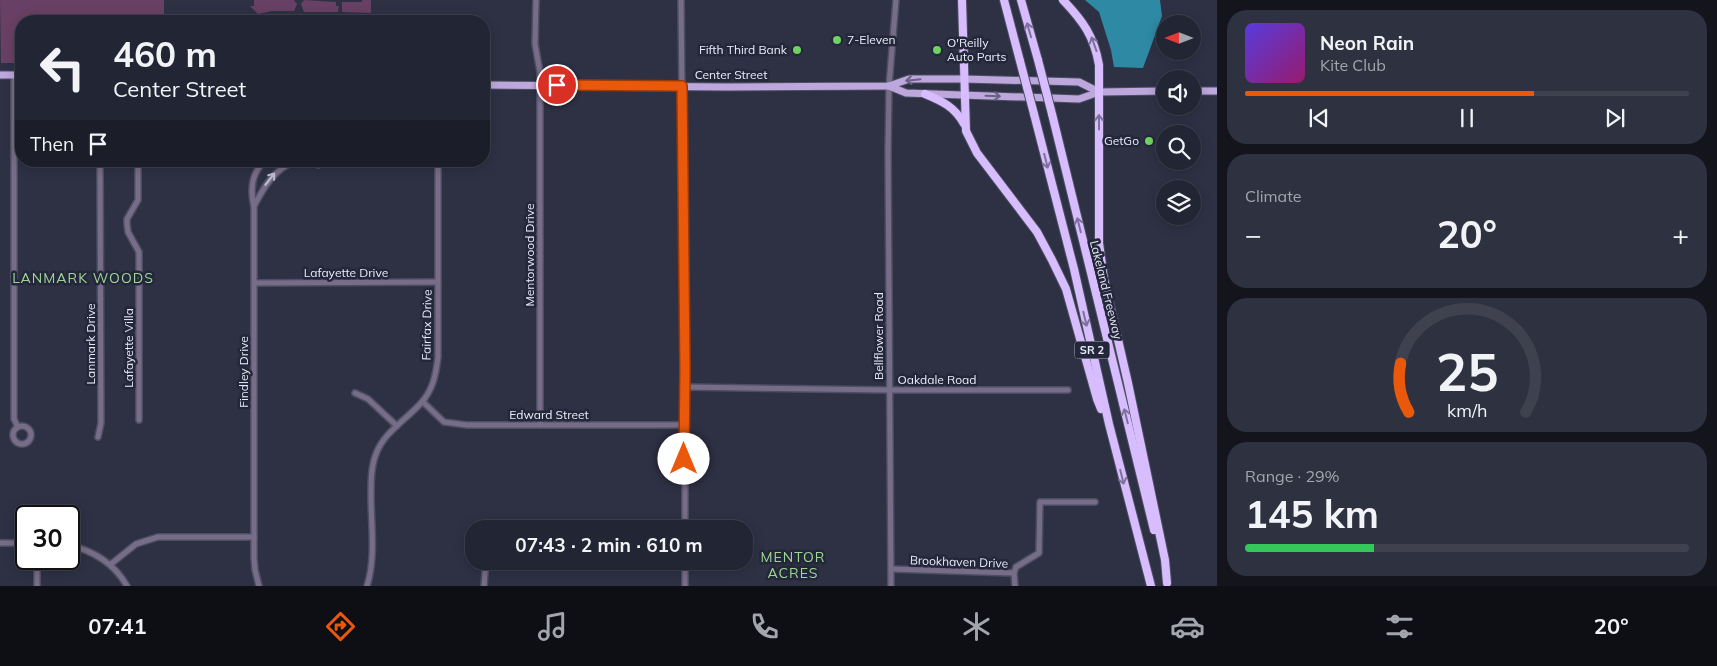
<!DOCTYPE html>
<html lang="en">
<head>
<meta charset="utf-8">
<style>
	:root { --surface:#222533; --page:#2e313f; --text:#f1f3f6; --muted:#a2a5ac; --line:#3f424e; --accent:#ea580c }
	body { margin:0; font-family:Mulish,sans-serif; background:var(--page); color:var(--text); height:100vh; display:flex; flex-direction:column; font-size:19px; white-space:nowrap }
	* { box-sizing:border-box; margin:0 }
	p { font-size:16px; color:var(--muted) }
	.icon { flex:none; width:28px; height:28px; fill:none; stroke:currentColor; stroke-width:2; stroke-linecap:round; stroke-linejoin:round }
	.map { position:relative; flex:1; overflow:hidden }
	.details { display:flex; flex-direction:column; gap:10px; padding:10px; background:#13141c; width:500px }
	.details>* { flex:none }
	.banner { position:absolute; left:15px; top:15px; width:475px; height:152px; border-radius:20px; box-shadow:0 2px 12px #0003,0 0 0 1px var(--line); background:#222533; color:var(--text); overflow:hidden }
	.needle { width:32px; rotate:270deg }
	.fabs { position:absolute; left:1156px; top:15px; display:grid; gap:10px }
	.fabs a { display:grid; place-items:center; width:45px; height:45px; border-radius:50%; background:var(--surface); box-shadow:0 2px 12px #0003,0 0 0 1px var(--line); font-size:25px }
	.speed { position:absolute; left:15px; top:505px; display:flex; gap:10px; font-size:25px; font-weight:700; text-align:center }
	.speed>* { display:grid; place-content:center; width:65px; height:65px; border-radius:50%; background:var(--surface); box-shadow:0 2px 12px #0003,0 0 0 1px var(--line); line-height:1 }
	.speed .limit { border:2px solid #111; border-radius:8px; background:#fff; color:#111 }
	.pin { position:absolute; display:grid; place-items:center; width:42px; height:42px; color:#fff; margin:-21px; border:2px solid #fff; border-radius:50%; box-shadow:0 1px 5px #0007 }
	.me { position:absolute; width:55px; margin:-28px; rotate:0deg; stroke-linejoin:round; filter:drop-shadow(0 0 4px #0008) }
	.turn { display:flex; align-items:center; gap:18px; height:105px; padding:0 15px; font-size:22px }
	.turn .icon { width:65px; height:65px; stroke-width:2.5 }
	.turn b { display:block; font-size:35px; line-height:42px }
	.then { display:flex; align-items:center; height:48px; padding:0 15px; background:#0003; gap:10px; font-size:19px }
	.big { font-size:38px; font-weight:700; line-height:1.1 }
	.details .tile { flex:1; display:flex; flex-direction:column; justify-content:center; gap:8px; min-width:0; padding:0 18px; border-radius:20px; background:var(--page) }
	.details .dial { align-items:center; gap:0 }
	.dial svg { height:130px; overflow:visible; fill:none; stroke:var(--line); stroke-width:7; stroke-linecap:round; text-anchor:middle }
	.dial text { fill:var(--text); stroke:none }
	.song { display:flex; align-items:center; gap:15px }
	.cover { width:60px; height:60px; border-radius:8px; background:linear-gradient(135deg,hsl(250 70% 55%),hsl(320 70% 35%)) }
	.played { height:5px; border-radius:2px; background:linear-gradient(90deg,var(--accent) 65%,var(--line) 65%) }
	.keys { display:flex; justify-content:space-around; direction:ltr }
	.heat { display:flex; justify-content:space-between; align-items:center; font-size:28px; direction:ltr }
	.charge { height:8px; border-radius:4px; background:linear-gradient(90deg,#34c759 29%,var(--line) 0) }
	.trip { position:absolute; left:465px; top:520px; width:288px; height:50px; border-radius:20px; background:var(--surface); box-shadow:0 2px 12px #0003,0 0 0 1px var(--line); font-weight:700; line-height:50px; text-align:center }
	.tabs { display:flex; height:80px; justify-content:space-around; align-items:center; background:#0e0f14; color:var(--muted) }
	.tabs .icon { width:35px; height:35px }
	.tabs .active { color:var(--accent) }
	.tabs b { font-size:22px; color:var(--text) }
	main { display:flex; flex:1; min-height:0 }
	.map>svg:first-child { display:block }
	.green { fill:#694065 }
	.water { fill:#2e89a5 }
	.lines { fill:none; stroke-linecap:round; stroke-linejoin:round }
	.minor-casing { stroke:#4c4f61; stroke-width:8 }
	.major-casing { stroke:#4c4f61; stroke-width:9 }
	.highway-casing { stroke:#4c4f61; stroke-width:10 }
	.minor { stroke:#786d88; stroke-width:5 }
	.major { stroke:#bda7dc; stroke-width:7 }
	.highway { stroke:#d8bdfe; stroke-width:8 }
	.highway-bridge-casing { stroke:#4c4f61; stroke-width:10; stroke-linecap:butt }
	.highway-bridge { stroke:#d8bdfe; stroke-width:8 }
	.oneway { stroke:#7e729c }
	.oneway2 { stroke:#696183 }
	.oneway3 { stroke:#c1bfd1 }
	.route-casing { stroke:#983908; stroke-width:12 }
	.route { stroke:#ea580c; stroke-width:9 }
	.poi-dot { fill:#6ed361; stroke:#24273a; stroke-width:2 }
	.labels { text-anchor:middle; stroke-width:5; stroke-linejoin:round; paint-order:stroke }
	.shield { fill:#24273a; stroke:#aeb0bf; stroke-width:1 }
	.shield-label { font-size:11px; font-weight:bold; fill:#e9ebf8 }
	.poi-label { font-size:12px; fill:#e9ebf8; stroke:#24273a; text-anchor:start }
	.street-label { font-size:12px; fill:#e9ebf8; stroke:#24273a }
	.neighbourhood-label { font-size:14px; letter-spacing:1px; fill:#9ed396; stroke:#24273a }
</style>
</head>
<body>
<main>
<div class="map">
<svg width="1217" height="586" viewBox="0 0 1217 586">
	<rect width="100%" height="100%" fill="#2e3144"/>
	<g class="green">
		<path d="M0 0H164V21H21V63H1Z"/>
		<path d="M254 0H294L297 4 294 11H272L258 14 250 6H254Z"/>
		<path d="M304 0 336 2V6H339L338 12H304L301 4Z"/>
		<path d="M362 0H371V13L342 12V2H362Z"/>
	</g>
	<path class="water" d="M1085 0H1160L1162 16 1143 68 1114 67 1111 50 1099 12Z"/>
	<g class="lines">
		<defs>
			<g id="minor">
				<path d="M536 0 535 44 540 72V425"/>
				<path d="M681 0 685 387V529"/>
				<path d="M14 75V419L18 427"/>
				<path d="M138 161V200L127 219V224L128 232 139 252V420"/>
				<path d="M310 161 318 165 325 161"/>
				<path d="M254 206C264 187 274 169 296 161"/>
				<path d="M254 283 438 282"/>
				<path d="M685 387 889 390H1068"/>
				<path d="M355 393 368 399 397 426"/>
				<path d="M423 402 444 422 467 425H684"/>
				<circle cx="22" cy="435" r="9"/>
				<path d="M98 437 101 423 100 161"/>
				<path d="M475 529C479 524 485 524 489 529"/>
				<path d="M0 543H26"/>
				<path d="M69 545C94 551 114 563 127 586"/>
				<path d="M37 559V586"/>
				<path d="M685 561V586"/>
				<path d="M111 564 136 544 158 537H254"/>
				<path d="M487 566 685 565"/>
				<path d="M891 569 1014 573 1015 586"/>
				<path d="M1014 573 1016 567 1039 553 1040 502H1095"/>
				<path d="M259 586 255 570 254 558V207C250 190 251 173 265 161"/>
				<path d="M367 586C376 558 371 524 371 495 371 481 371 467 376 454 384 432 407 419 421 403 433 390 436 374 438 357V161"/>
				<path d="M484 586 486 561"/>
				<path d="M891 586 888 153 889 86 896 0"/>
			</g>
			<g id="major">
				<path d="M0 75H21"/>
				<path d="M484 85 729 87 889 86 909 79H963L1079 82 1099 92"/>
				<path d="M889 86 906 93 1079 99 1099 92 1165 91"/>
				<path d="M1192 91H1217"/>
			</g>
			<g id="highway">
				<path d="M962 0 966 131 977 153 1037 232 1052 260 1066 289 1097 399 1101 409"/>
				<path d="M1004 0 1020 61"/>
				<path d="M1021 0 1038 60"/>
				<path d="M1063 0C1083 21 1094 36 1099 65V243L1104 279 1128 383 1165 560 1167 583"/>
				<path d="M925 94C942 101 955 107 964 124"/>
				<path d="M1034 114 1074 269 1109 424 1151 586"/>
				<path d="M1052 114 1154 530"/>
			</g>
		</defs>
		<use href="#minor" class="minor-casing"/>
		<use href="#major" class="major-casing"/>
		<use href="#highway" class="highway-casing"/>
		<use href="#minor" class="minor"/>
		<use href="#major" class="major"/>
		<use href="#highway" class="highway"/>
		<defs>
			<g id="highway-bridge">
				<path d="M1038 60 1052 114"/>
				<path d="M1020 61 1034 114"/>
			</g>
		</defs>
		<use href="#highway-bridge" class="highway-bridge-casing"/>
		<use href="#highway-bridge" class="highway-bridge"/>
	</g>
	<defs><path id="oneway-shaft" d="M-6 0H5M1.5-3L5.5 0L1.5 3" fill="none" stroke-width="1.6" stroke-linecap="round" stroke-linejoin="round" transform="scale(1.25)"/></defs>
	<g class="oneway">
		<use href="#oneway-shaft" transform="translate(1029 30) rotate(-106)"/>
		<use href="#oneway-shaft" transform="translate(1094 44) rotate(-110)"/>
		<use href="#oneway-shaft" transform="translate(1099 122) rotate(-90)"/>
		<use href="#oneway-shaft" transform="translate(1046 161) rotate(76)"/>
		<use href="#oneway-shaft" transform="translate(1079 225) rotate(-104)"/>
		<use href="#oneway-shaft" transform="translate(1085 319) rotate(77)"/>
		<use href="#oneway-shaft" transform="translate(1126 416) rotate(-104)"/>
		<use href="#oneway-shaft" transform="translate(1122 477) rotate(76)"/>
	</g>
	<g class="oneway2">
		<use href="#oneway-shaft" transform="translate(913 80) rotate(174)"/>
		<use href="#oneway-shaft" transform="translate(993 96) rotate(2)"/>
	</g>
	<use class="oneway3" href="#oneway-shaft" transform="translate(270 179) rotate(-52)"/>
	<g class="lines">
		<defs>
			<path id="route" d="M557 85 682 86 685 368 684 459"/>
		</defs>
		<use href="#route" class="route-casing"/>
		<use href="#route" class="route"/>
	</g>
	<g class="poi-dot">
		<circle cx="837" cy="40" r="5"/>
		<circle cx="797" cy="50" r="5"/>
		<circle cx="937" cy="50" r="5"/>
		<circle cx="1149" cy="141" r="5"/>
	</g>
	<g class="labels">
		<rect class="shield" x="1074.5" y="341.5" width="35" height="17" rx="4"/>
		<g class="shield-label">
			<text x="1092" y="354">SR 2</text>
		</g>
		<g class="poi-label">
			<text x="847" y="44">7-Eleven</text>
			<text x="947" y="47">O'Reilly<tspan x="947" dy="14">Auto Parts</tspan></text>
			<text x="787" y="54" text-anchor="end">Fifth Third Bank</text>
			<text x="1139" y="145" text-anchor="end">GetGo</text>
		</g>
		<g class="street-label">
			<text x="731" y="79">Center Street</text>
			<text transform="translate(530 255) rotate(-90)" y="4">Mentorwood Drive</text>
			<text x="346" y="277">Lafayette Drive</text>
			<text transform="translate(1106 290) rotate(76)" y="4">Lakeland Freeway</text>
			<text transform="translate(427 325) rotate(-89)" y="4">Fairfax Drive</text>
			<text transform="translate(879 336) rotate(-90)" y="4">Bellflower Road</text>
			<text transform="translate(91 344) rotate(-90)" y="4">Lanmark Drive</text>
			<text transform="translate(129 348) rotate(-90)" y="4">Lafayette Villa</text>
			<text transform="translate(244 372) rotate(-90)" y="4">Findley Drive</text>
			<text x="937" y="384">Oakdale Road</text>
			<text x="549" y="419">Edward Street</text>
			<text transform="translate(959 562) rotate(2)" y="4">Brookhaven Drive</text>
		</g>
		<g class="neighbourhood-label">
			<text x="83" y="283">LANMARK WOODS</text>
			<text x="793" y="562">MENTOR<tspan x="793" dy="16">ACRES</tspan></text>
		</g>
	</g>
</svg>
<div class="fabs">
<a><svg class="needle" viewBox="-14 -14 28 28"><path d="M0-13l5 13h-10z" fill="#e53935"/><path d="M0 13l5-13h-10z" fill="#a2a5ac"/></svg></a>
<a><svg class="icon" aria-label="sound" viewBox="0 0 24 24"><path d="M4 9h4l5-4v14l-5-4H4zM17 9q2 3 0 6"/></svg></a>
<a><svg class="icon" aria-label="search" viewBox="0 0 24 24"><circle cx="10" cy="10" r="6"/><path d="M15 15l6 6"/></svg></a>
<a><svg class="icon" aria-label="layers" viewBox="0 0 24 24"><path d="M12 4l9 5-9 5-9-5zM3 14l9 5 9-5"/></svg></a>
</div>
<div class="speed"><div class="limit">30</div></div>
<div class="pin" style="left:557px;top:85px;background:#d93025"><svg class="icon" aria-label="arrive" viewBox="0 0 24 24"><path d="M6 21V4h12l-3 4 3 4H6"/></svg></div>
<svg class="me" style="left:684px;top:459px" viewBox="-20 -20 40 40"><circle r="19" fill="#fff"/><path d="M0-13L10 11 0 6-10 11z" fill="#ea580c"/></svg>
<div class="trip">07:43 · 2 min · 610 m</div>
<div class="banner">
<div class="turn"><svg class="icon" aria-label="left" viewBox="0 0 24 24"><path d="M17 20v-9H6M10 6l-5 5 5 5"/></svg><div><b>460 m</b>Center Street</div></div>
<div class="then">Then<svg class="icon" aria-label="arrive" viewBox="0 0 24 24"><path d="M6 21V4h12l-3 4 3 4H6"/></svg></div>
</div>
</div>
<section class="details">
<div class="tile">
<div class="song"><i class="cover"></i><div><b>Neon Rain</b><p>Kite Club</p></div></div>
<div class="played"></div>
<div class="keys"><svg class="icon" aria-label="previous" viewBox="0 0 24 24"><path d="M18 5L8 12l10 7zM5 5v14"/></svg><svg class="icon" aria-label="pause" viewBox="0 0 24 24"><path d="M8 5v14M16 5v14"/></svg><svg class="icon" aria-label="next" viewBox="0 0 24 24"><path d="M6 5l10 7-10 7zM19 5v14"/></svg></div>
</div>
<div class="tile"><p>Climate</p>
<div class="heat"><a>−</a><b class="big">20°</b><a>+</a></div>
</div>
<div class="tile dial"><svg viewBox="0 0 100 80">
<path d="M14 69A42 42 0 1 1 86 69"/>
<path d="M14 69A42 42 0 0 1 9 39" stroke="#ea580c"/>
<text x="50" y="56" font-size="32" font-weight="700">25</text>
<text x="50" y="72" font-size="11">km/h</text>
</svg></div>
<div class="tile"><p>Range · 29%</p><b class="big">145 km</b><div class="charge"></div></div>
</section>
</main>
<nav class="tabs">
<b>07:41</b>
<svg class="icon active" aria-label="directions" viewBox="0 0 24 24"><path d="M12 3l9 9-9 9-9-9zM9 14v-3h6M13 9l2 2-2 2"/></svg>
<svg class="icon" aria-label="music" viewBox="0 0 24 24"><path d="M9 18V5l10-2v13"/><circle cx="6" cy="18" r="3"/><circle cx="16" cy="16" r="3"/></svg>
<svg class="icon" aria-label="phone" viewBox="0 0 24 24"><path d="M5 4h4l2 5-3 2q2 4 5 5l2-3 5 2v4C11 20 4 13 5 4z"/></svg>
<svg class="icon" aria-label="climate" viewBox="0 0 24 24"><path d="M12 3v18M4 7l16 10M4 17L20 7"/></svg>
<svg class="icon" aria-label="car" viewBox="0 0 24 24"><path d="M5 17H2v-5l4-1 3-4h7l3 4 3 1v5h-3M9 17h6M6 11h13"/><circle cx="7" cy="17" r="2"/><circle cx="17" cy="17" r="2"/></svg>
<svg class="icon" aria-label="filters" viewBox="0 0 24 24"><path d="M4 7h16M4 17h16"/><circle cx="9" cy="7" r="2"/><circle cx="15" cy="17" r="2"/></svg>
<b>20°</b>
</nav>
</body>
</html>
